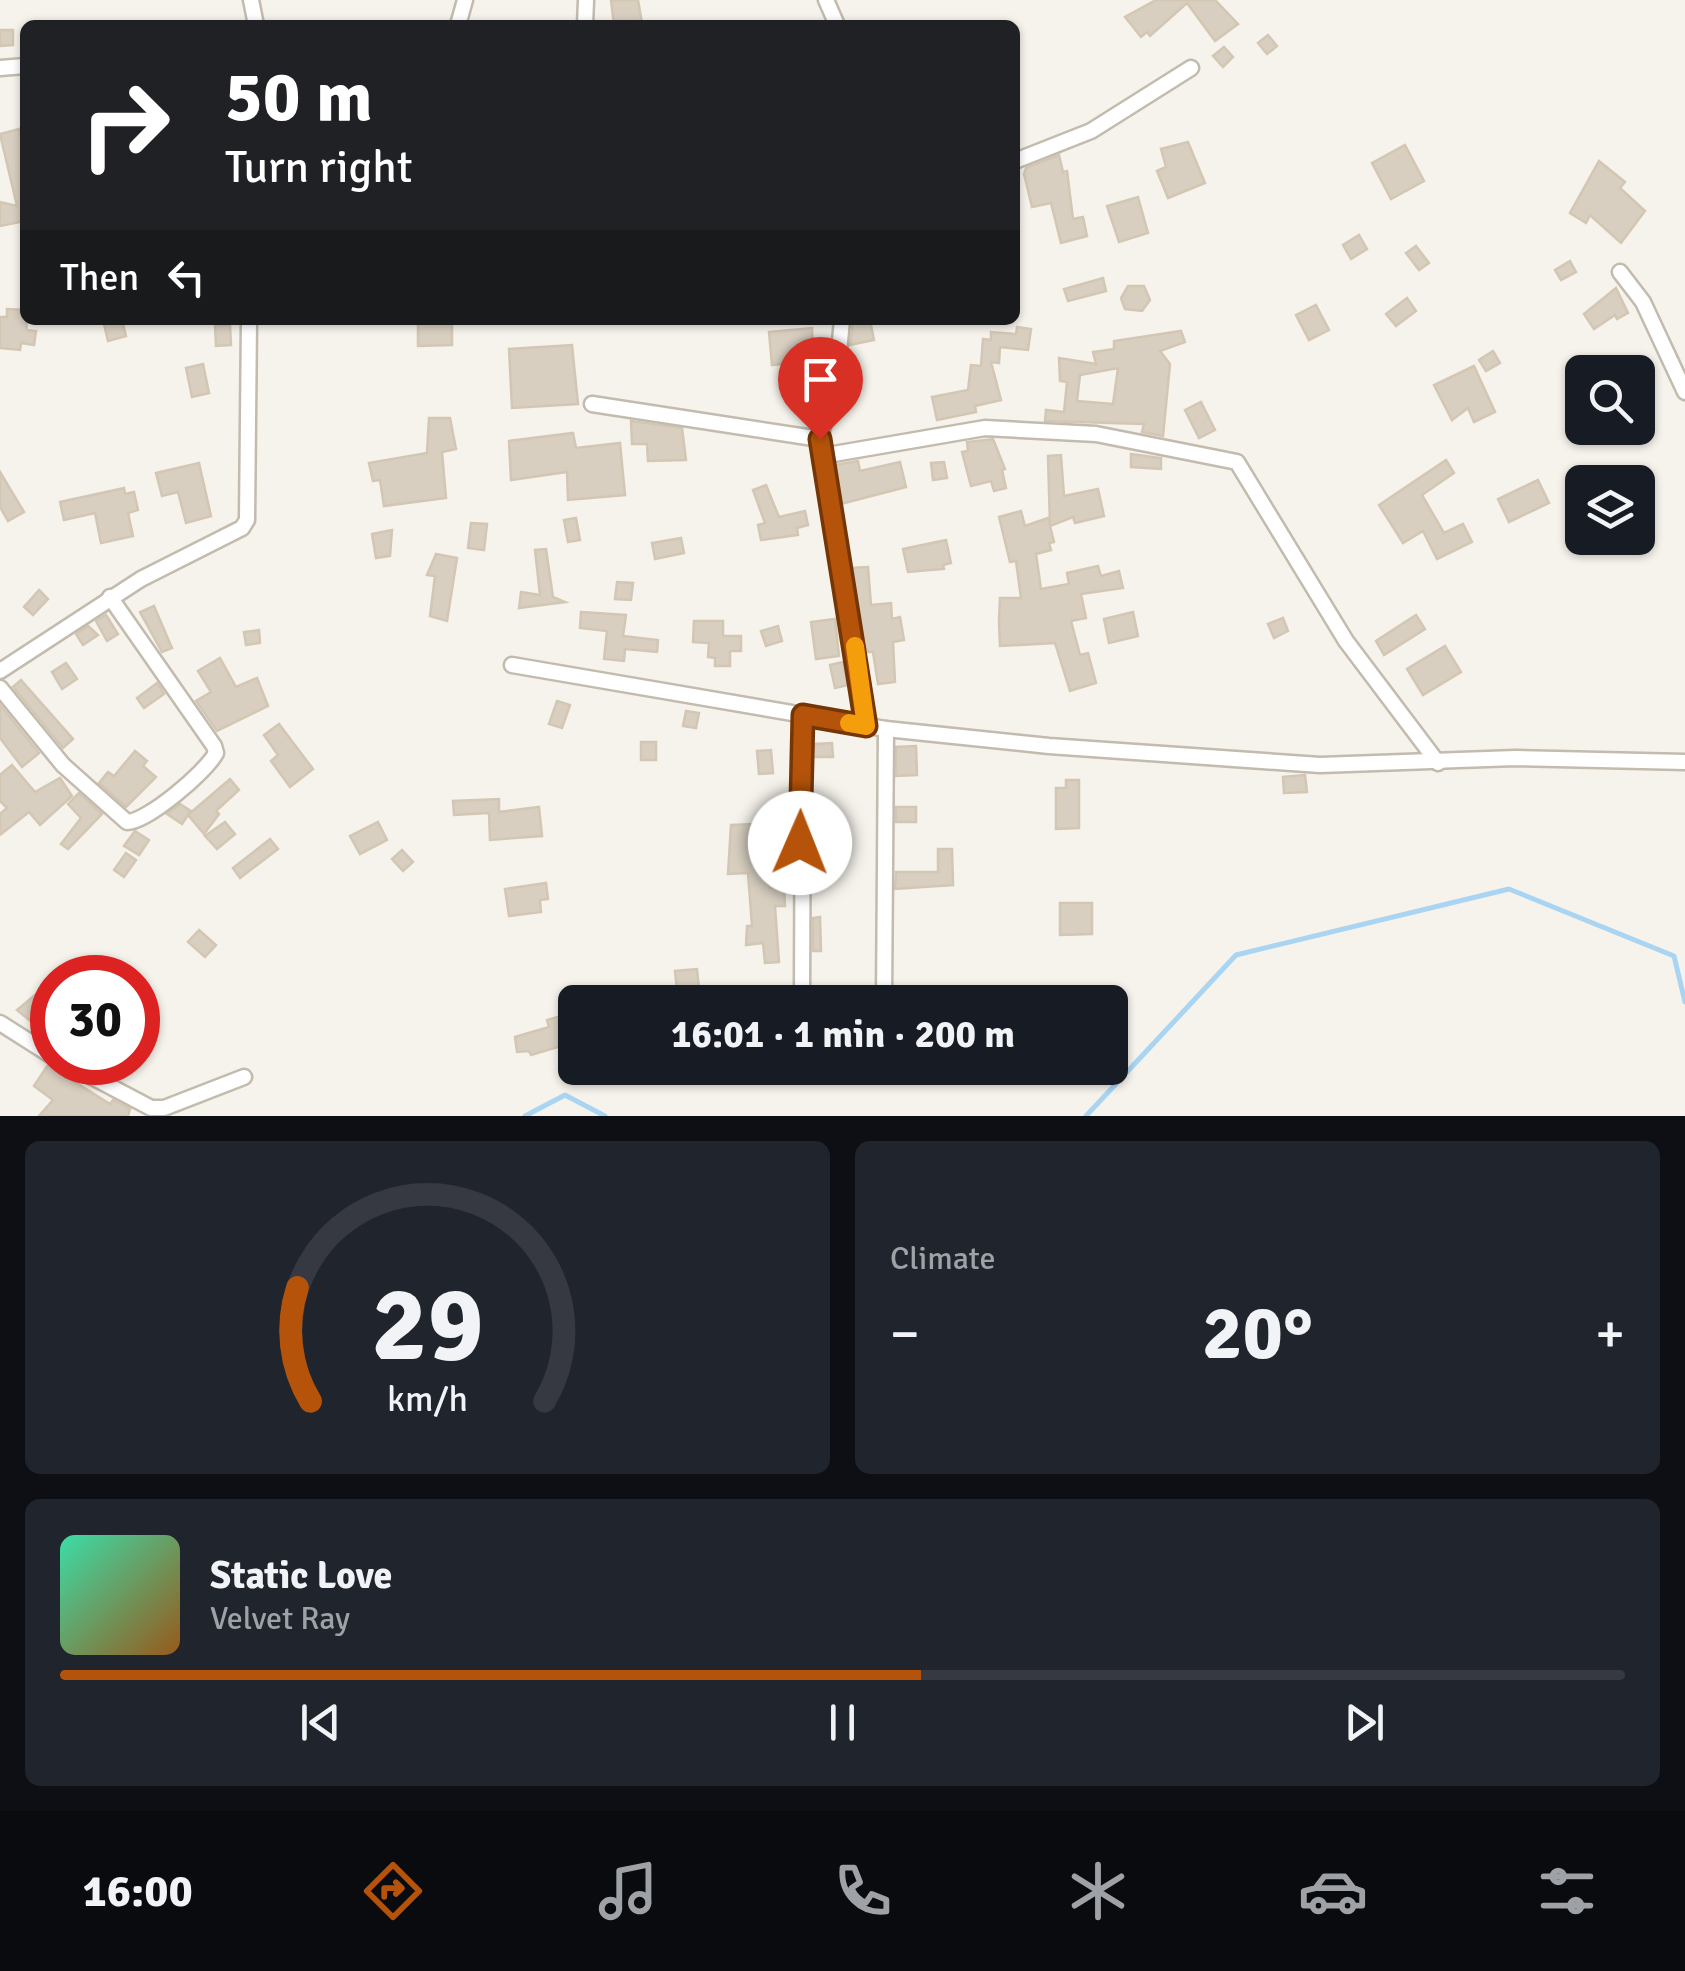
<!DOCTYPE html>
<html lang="en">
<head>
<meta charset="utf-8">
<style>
	:root { --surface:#171b24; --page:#20242c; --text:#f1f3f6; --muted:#9ea1a6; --line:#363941; --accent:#b45309 }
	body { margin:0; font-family:Signika,sans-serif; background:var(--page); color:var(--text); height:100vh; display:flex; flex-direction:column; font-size:38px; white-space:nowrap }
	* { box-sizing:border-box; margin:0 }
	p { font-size:32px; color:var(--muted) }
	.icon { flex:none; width:55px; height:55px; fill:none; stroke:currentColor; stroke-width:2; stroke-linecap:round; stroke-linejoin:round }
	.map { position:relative; height:1116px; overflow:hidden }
	.panel { display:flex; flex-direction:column; gap:25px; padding:25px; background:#0d0f14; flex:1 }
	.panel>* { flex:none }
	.hud { position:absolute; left:20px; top:20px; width:1000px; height:305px; border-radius:15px; box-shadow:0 2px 8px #0004; background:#202124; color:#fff; overflow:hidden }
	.controls { position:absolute; left:1565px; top:355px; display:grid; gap:20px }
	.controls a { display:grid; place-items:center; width:90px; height:90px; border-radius:15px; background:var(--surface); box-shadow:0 2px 8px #0004; font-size:50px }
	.speed { position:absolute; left:30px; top:955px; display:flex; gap:20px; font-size:50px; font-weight:700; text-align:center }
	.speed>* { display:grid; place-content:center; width:130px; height:130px; border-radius:50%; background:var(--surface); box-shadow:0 2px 8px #0004; line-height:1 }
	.speed .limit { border:15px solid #d22; background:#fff; color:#111 }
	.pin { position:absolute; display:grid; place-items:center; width:85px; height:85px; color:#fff; margin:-102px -42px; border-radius:50% 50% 50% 0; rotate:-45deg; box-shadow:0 0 10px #0007 }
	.pin .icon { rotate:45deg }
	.me { position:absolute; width:110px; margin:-55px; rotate:1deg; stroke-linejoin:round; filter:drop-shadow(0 0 8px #0008) }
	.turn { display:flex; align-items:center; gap:35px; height:210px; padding:0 40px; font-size:45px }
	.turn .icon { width:130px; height:130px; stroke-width:2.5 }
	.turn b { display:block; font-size:70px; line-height:85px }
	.then { display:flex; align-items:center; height:95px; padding:0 40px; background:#0003; gap:20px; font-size:38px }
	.big { font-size:75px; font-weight:700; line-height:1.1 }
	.panel .widget { flex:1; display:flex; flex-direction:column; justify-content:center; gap:15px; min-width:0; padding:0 35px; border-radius:15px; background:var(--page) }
	.panel .dial { align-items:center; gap:0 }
	.dial svg { height:260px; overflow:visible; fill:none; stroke:var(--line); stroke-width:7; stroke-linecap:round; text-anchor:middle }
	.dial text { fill:var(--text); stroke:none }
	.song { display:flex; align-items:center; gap:30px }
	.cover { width:120px; height:120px; border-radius:15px; background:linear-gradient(135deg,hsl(160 70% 55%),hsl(30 70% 35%)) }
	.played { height:10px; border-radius:5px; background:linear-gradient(90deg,var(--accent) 55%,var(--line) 55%) }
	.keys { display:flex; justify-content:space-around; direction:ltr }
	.heat { display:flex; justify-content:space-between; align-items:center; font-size:55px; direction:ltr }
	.panel .tiles { flex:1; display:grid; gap:25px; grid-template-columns:1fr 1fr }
	.widget:last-child { grid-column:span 2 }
	.trip { position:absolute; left:558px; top:985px; width:570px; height:100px; border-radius:15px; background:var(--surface); box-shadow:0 2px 8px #0004; font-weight:700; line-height:100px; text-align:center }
	.menu { display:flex; height:160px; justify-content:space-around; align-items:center; background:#090b0e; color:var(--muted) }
	.menu .icon { width:70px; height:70px }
	.menu .current { color:var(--accent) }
	.menu b { font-size:45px; color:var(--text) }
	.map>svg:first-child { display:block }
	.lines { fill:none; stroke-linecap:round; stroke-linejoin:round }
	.stream { stroke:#a9d4f2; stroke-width:5 }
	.building { fill:#d8cfc1; stroke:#d3c7b4; stroke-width:2.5; fill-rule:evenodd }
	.minor-casing { stroke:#c2bbae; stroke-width:19 }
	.minor { stroke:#fff; stroke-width:14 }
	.route-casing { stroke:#753606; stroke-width:25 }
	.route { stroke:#b45309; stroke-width:18 }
	.slow { stroke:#f59e0b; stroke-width:18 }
</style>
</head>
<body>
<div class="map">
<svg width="1685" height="1116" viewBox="0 0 1685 1116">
	<rect width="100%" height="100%" fill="#f6f3ec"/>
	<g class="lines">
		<g class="stream">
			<path d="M525 1116 565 1095 605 1116"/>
			<path d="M1086 1116 1236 955 1509 889 1674 956 1685 1002"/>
		</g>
	</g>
	<g class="building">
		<path d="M611 0H638L642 23 614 25Z"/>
		<path d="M1156 0H1215L1238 24 1215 41 1187 3 1150 36 1147 32 1141 37 1125 17Z"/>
		<path d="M0 30H13V45L0 46Z"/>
		<path d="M1268 35 1277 46 1267 54 1258 43Z"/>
		<path d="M1224 47 1233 57 1223 67 1213 56Z"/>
		<path d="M19 129 25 156V221L0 226V202L17 206 0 134Z"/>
		<path d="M1188 142 1205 183 1168 198 1157 171 1166 167 1161 149Z"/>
		<path d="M1405 145 1424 181 1391 199 1372 163Z"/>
		<path d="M1059 155 1063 172 1067 171 1073 219 1083 217 1087 236 1061 243 1051 203 1032 207 1024 174 1026 168Z"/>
		<path d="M1599 161 1625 182 1620 188 1645 211 1621 243 1590 215 1586 223 1570 213Z"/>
		<path d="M1138 197 1148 233 1119 242 1107 206Z"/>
		<path d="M1359 235 1367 249 1351 259 1343 245Z"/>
		<path d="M1416 246 1429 263 1419 270 1406 253Z"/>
		<path d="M1570 261 1576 272 1561 280 1555 270Z"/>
		<path d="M1103 278 1106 291 1068 301 1064 289Z"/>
		<path d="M1128 286H1144L1150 300 1142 311 1125 309 1121 298Z"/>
		<path d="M1616 288 1628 313 1617 319 1615 315 1594 329 1584 314Z"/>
		<path d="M1407 298 1416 311 1396 326 1386 314Z"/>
		<path d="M1316 305 1329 330 1309 340 1296 315Z"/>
		<path d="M7 309 25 310 27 330 36 331 34 345 21 343 20 350 0 348V317H7Z"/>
		<path d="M103 320H122L126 336 108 341Z"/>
		<path d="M418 320H452V345L418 346Z"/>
		<path d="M853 320H870L874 340 850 345Z"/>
		<path d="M215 325H230L231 345 216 346Z"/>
		<path d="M1017 327 1031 329 1028 350 1000 347 999 363 991 362 1001 400 975 406 976 412 937 420 932 397 968 390 971 365 981 366 983 339 991 340V332L1016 334Z"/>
		<path d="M812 328 814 379 800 378V362L772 365 769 332Z"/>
		<path d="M1181 331 1185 342 1160 351 1170 364 1163 436 1142 432 1144 424 1045 421 1046 410 1064 412 1067 382 1060 381 1059 358 1096 364 1093 352 1114 349V341ZM1118 368 1113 404 1077 401 1080 375Z"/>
		<path d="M572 345 578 404 512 408 509 349Z"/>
		<path d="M1493 351 1500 363 1486 371 1479 360Z"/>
		<path d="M203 364 209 393 192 397 186 368Z"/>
		<path d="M1474 366 1495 412 1474 422 1468 408 1452 420 1434 385Z"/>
		<path d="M1201 402 1215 430 1199 438 1185 410Z"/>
		<path d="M429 418H450L456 449 442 452 446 498 384 506 380 480 373 481 369 463 427 453Z"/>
		<path d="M631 421 682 428 686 460 648 461 647 444H632Z"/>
		<path d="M573 433 576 448 620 443 625 495 568 500 567 472 511 480 509 441Z"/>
		<path d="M993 439 1005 469 1002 470 1006 488 994 491 991 481 971 486 962 452 968 451 967 442Z"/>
		<path d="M1131 454 1161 458V469L1131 467Z"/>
		<path d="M1061 455 1064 496 1098 489 1104 516 1075 523 1073 517 1050 526 1054 542 1049 543 1051 550 1036 554 1041 589 1069 584 1067 573 1098 566 1101 576 1119 571 1123 588 1081 594 1086 618 1071 621 1080 655 1088 653 1096 683 1070 691 1055 643 1000 646 999 621 1000 598H1021L1016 561 1010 562 999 517 1021 511 1025 526 1048 518 1050 526 1048 456Z"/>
		<path d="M1446 460 1454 473 1422 495 1444 533 1463 524 1472 542 1437 559 1423 531 1403 543 1379 505Z"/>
		<path d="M858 461 860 471 900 462 906 487 841 504 835 465Z"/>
		<path d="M944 462 947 478 933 480 931 463Z"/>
		<path d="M199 463 211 516 186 523 178 492 162 496 156 473Z"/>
		<path d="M0 472 24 512 8 521 0 507Z"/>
		<path d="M1538 480 1549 503 1509 522 1498 499Z"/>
		<path d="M766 485 779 517 805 511 808 525 797 528 798 535 761 540 758 525 765 523 753 490Z"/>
		<path d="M124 488 125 494 134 492 138 510 128 513 133 536 101 543 95 513 64 520 60 502Z"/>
		<path d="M576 518 580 540 568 542 564 520Z"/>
		<path d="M471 523 487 524 484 550 468 548Z"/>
		<path d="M392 530 390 556 376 558 372 534Z"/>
		<path d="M681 538 684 553 655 559 652 543Z"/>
		<path d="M946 540 951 563 943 565 944 569 908 572 903 549Z"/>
		<path d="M546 549 553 597 565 602 519 608 521 592 540 595 535 550Z"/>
		<path d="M436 554 457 558 447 621 430 616 435 576 427 575Z"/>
		<path d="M868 567 871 605 891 603 892 619 900 617 904 640 893 642 895 682 878 684 873 652H868L864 643 851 568Z"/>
		<path d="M617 582 633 583 631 600 615 599Z"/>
		<path d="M39 590 48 599 33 615 24 607Z"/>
		<path d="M154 606 172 648 162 652 140 612Z"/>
		<path d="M581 612 626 615 623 636 658 640 657 652 625 649 624 661 604 659 607 631 580 628Z"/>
		<path d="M1133 612 1138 636 1109 643 1104 619Z"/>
		<path d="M106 615 118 634 107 641 96 621Z"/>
		<path d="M1416 615 1425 629 1384 655 1376 641Z"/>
		<path d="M1283 618 1288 631 1274 638 1268 624Z"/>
		<path d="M835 619 839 656 816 659 811 622Z"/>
		<path d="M694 621H723V636H741V651H730V666H715V658L708 657 709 643 693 642Z"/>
		<path d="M88 626 98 635 83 645 76 634Z"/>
		<path d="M778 626 782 641 766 646 761 631Z"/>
		<path d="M259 630 260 643 246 645 244 632Z"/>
		<path d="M1445 646 1461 672 1423 695 1407 669Z"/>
		<path d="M220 658 236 687 257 678 268 706 217 731 196 701 211 692 198 671Z"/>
		<path d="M843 662 848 685 835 688 830 665Z"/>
		<path d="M66 663 77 679 62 689 52 672Z"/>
		<path d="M21 680 73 739 63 748 13 687Z"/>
		<path d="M157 683 164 694 144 708 137 698Z"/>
		<path d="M557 701 570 705 562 728 549 724Z"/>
		<path d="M0 705 39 753 22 767 0 738Z"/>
		<path d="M686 711 699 713 696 728 683 726Z"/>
		<path d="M279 724 313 769 290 787 271 761 278 755 264 735Z"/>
		<rect x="641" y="742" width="15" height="18"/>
		<path d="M832 743 833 757H813L814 744Z"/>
		<path d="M916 746 917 775 896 776V747Z"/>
		<path d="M771 750 773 773 759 774 757 751Z"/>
		<path d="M135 751 147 761 143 766 156 777 126 807 99 783 108 772 114 776Z"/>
		<path d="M12 765 35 792 60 778 72 796 40 825 29 812 0 835V814L7 808 0 801V775Z"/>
		<path d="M1305 775 1307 792 1284 793 1283 777Z"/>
		<path d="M230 779 239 790 216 811 219 814 204 834 188 815 182 824 167 814 180 804 191 811 188 815Z"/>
		<path d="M1066 780H1079V828L1056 829V788H1066Z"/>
		<path d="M79 793 102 814 68 849 61 844 81 818 68 804Z"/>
		<path d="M499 799V812L539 807 542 836 490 840 489 813 454 815 453 801Z"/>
		<rect x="896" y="807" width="20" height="15"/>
		<path d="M225 822 235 834 217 849 205 836Z"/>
		<path d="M378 822 387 840 360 854 350 836Z"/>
		<path d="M754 824 755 844 761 843 762 858H768L770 888 784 887 785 906H775L779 962 765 963 763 943 746 945 747 926H752L748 873 728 874 731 825Z"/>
		<path d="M135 831 149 840 139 855 124 846Z"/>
		<path d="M270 839 278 849 240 878 233 868Z"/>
		<path d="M938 849H952L953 885 895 889 896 872H938Z"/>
		<path d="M402 850 413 862 403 871 392 859Z"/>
		<path d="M126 853 136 860 124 877 114 870Z"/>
		<path d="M546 883 548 899 540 900 541 912 509 916 505 889Z"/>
		<path d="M1060 903H1092V934L1060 935Z"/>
		<path d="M820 917 821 951H813V918Z"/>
		<path d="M199 930 216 945 205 957 188 942Z"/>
		<path d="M105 960 110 978H60L95 963Z"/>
		<path d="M697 969 699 988 677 990 675 971Z"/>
		<path d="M52 981V1012L39 1028 17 1010Z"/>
		<path d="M568 1014 575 1042 531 1055 529 1051 517 1052 515 1037 549 1027 547 1020Z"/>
		<path d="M48 1065 110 1104 113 1100 130 1109 128 1116H39L53 1100 34 1086Z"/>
	</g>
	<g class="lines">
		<defs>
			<g id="minor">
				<path d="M251 0 256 25"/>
				<path d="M826 0 837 25"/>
				<path d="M458 25 465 0"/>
				<path d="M585 25 586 0"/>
				<path d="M0 68 25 66"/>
				<path d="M1015 161 1091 131 1191 68"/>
				<path d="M1620 272 1643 302 1685 392"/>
				<path d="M842 320 837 372 820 439 866 726"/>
				<path d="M592 404 820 439"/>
				<path d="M822 456 985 428 1096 434 1237 462 1346 641 1438 763"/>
				<path d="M512 665 886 729 1049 746 1320 765 1515 758 1685 762"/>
				<path d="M0 671 141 579 242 528 247 520 249 320"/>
				<path d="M0 688 63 765 127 822C147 822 206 772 216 753L214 746 110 597"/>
				<path d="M802 1002 803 715"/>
				<path d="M884 1002 886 729"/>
				<path d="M0 1023 52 1056"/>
				<path d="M64 1062 151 1108H164L244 1077"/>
			</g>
		</defs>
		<use href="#minor" class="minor-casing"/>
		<use href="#minor" class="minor"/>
	</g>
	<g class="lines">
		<defs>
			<path id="route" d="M800 843 803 715 866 726 820 439"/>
		</defs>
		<use href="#route" class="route-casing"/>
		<use href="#route" class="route"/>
		<path class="slow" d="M849 723 866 726 855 646"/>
	</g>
</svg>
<div class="controls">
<a><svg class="icon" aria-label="search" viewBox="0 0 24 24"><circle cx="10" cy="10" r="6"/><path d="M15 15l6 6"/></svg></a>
<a><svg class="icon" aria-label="layers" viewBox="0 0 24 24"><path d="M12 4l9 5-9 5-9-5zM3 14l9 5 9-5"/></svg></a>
</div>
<div class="speed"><div class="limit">30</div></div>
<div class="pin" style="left:820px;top:439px;background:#d93025"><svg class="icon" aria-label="arrive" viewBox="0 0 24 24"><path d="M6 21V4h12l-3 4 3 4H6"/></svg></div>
<svg class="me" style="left:800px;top:843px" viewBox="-20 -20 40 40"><circle r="19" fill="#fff"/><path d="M0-13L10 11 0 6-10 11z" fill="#b45309"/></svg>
<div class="trip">16:01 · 1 min · 200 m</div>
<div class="hud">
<div class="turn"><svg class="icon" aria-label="right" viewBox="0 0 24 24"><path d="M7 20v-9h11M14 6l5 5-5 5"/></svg><div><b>50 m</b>Turn right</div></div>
<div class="then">Then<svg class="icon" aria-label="left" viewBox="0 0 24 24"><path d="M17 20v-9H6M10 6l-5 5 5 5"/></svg></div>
</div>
</div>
<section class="panel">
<div class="tiles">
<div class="widget dial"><svg viewBox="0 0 100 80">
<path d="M14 69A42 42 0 1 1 86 69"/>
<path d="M14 69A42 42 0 0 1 10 34" stroke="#b45309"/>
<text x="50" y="56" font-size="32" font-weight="700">29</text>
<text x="50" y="72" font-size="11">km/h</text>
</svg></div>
<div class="widget"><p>Climate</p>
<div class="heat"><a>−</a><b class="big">20°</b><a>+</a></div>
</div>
<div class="widget">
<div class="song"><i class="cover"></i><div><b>Static Love</b><p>Velvet Ray</p></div></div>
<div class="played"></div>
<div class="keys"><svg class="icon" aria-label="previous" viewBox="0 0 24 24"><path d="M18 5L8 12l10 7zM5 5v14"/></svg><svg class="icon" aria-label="pause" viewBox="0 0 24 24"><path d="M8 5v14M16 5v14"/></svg><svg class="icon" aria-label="next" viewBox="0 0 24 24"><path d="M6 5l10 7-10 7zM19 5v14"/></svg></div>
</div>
</div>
</section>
<nav class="menu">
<b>16:00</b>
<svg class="icon current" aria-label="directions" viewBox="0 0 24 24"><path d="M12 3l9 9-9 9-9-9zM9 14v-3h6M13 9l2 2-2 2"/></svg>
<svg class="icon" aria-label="music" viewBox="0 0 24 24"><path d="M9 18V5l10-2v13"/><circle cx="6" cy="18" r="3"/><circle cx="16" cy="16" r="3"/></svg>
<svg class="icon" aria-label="phone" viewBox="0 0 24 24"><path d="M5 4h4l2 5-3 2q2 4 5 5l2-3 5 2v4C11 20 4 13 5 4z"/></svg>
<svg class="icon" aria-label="climate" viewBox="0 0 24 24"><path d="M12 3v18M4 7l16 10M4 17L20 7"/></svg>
<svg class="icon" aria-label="car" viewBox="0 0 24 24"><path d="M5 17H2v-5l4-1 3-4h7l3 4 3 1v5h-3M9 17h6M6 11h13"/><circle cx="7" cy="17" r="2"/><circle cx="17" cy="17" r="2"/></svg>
<svg class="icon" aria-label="filters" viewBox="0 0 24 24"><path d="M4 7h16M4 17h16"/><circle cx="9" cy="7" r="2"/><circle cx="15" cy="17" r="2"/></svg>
</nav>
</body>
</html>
